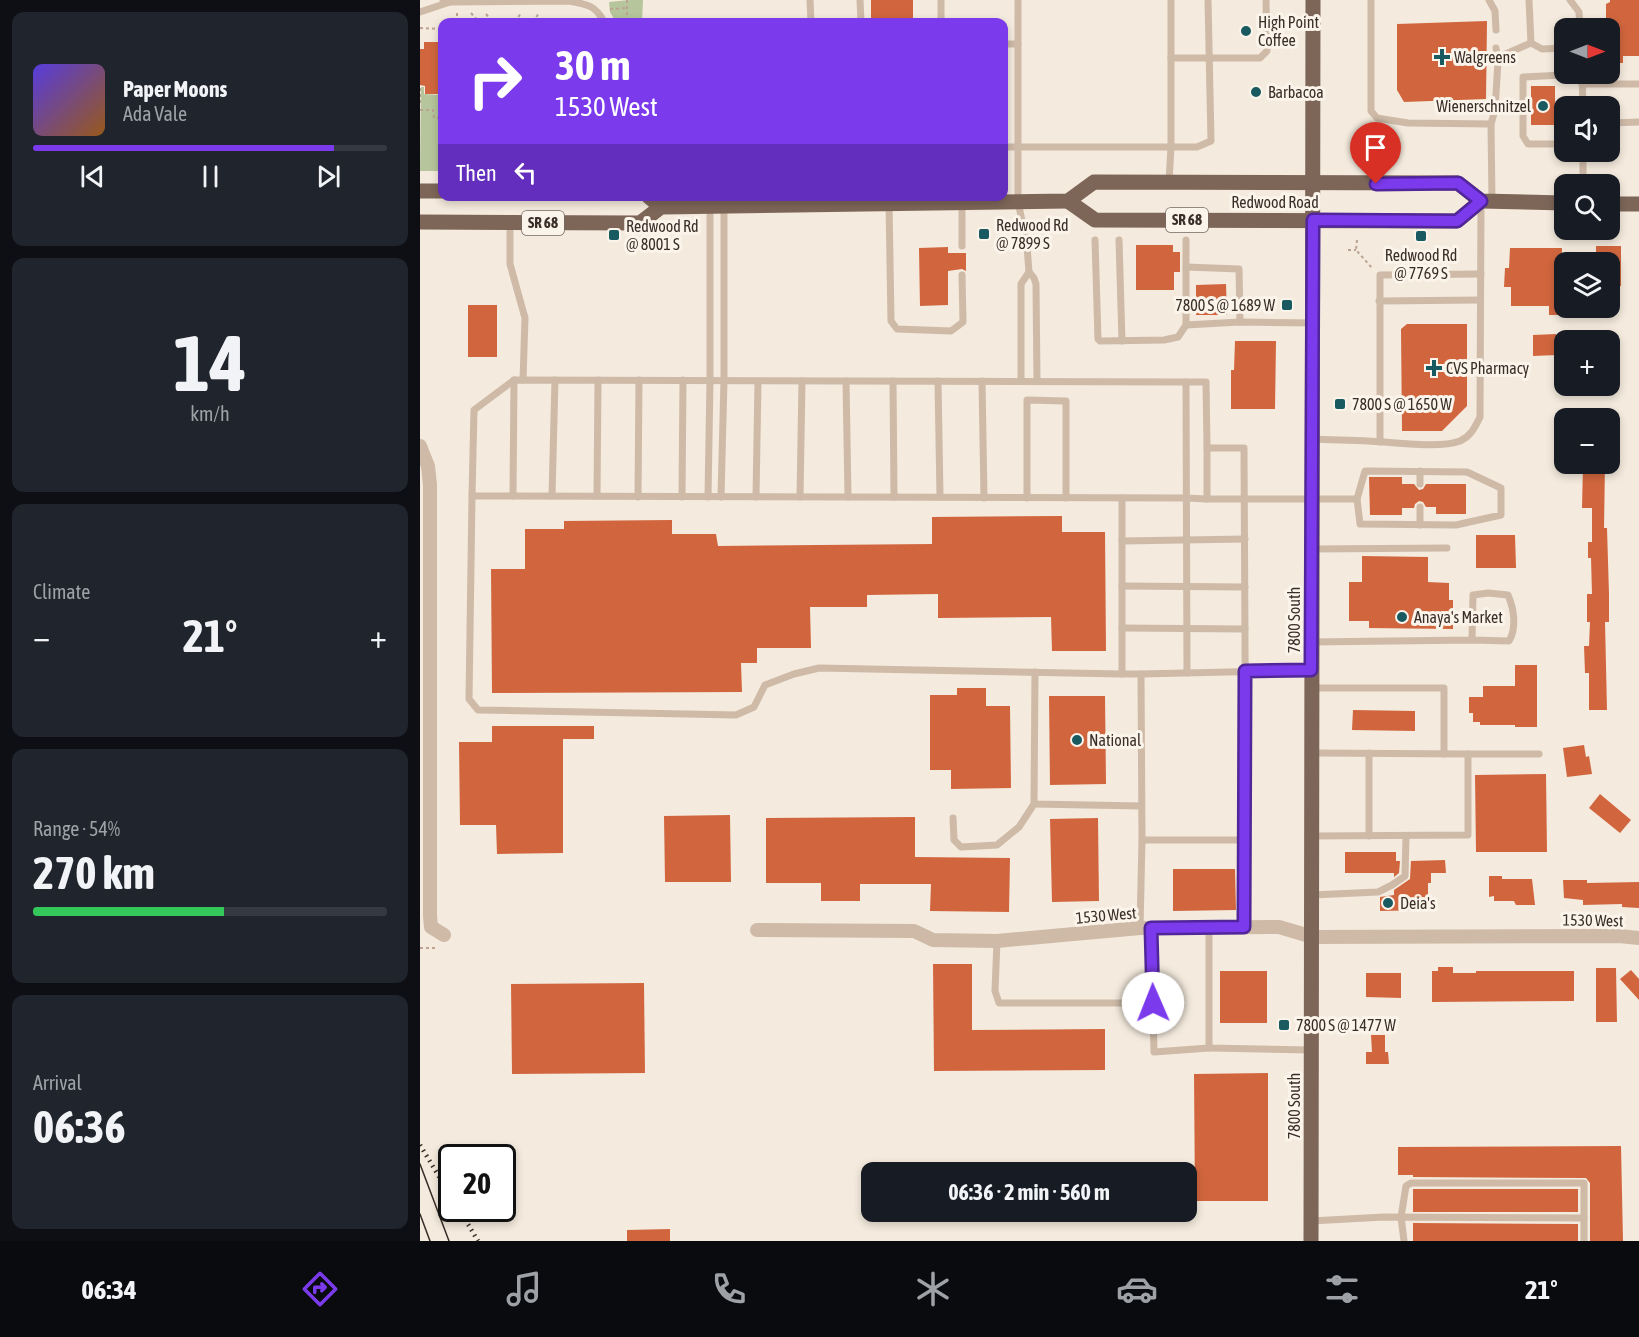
<!DOCTYPE html>
<html lang="en">
<head>
<meta charset="utf-8">
<style>
	:root { --surface:#171b24; --page:#20242c; --text:#f1f3f6; --muted:#9ea1a6; --line:#363941; --accent:#7c3aed }
	body { margin:0; font-family:"Asap Condensed",sans-serif; background:var(--page); color:var(--text); height:100vh; display:flex; flex-direction:column; font-size:22px; white-space:nowrap }
	* { box-sizing:border-box; margin:0 }
	p { font-size:20px; color:var(--muted) }
	.icon { flex:none; width:33px; height:33px; fill:none; stroke:currentColor; stroke-width:2; stroke-linecap:round; stroke-linejoin:round }
	.map { position:relative; flex:1; overflow:hidden }
	.sheet { display:flex; flex-direction:column; gap:12px; padding:12px; background:#0d0f14; width:420px }
	.sheet>* { flex:none }
	.hud { position:absolute; left:18px; top:18px; width:570px; height:183px; border-radius:12px; box-shadow:0 3px 9px #0003; background:#7c3aed; color:#fff; overflow:hidden }
	.needle { width:39px; rotate:90deg }
	.controls { position:absolute; left:1134px; top:18px; display:grid; gap:12px }
	.controls a { display:grid; place-items:center; width:66px; height:66px; border-radius:12px; background:var(--surface); box-shadow:0 3px 9px #0003; font-size:30px }
	.speed { position:absolute; left:18px; top:1144px; display:flex; gap:12px; font-size:30px; font-weight:700; text-align:center }
	.speed>* { display:grid; place-content:center; width:78px; height:78px; border-radius:50%; background:var(--surface); box-shadow:0 3px 9px #0003; line-height:1 }
	.speed .limit { border:3px solid #111; border-radius:9px; background:#fff; color:#111 }
	.pin { position:absolute; display:grid; place-items:center; width:51px; height:51px; color:#fff; margin:-62px -26px; border-radius:50% 50% 50% 0; rotate:-45deg; box-shadow:0 0 6px #0007 }
	.pin .icon { rotate:45deg }
	.me { position:absolute; width:66px; margin:-33px; rotate:359deg; stroke-linejoin:round; filter:drop-shadow(0 0 4px #0008) }
	.turn { display:flex; align-items:center; gap:21px; height:126px; padding:0 18px; font-size:27px }
	.turn .icon { width:78px; height:78px; stroke-width:2.5 }
	.turn b { display:block; font-size:42px; line-height:51px }
	.then { display:flex; align-items:center; height:57px; padding:0 18px; background:#0003; gap:12px; font-size:22px }
	.big { font-size:45px; font-weight:700; line-height:1.1 }
	.sheet .card { flex:1; display:flex; flex-direction:column; justify-content:center; gap:9px; min-width:0; padding:0 21px; border-radius:12px; background:var(--page) }
	.sheet .dial { align-items:center; gap:0 }
	.dial b { font-size:78px; line-height:1 }
	.song { display:flex; align-items:center; gap:18px }
	.cover { width:72px; height:72px; border-radius:9px; background:linear-gradient(135deg,hsl(250 70% 55%),hsl(30 70% 35%)) }
	.played { height:6px; border-radius:3px; background:linear-gradient(90deg,var(--accent) 85%,var(--line) 85%) }
	.keys { display:flex; justify-content:space-around; direction:ltr }
	.heat { display:flex; justify-content:space-between; align-items:center; font-size:33px; direction:ltr }
	.charge { height:9px; border-radius:4px; background:linear-gradient(90deg,#34c759 54%,var(--line) 0) }
	.trip { position:absolute; left:441px; top:1162px; width:336px; height:60px; border-radius:12px; background:var(--surface); box-shadow:0 3px 9px #0003; font-weight:700; line-height:60px; text-align:center }
	.menu { display:flex; height:96px; justify-content:space-around; align-items:center; background:#090b0e; color:var(--muted) }
	.menu .icon { width:42px; height:42px }
	.menu .active { color:var(--accent) }
	.menu b { font-size:27px; color:var(--text) }
	main { display:flex; flex:1; min-height:0 }
	.map>svg:first-child { display:block }
	.green { fill:#b6c59b }
	.building { fill:#d1663e }
	.lines { fill:none; stroke-linecap:round; stroke-linejoin:round }
	.path { stroke:#baa491; stroke-width:2; stroke-dasharray:3 3; stroke-linecap:butt }
	.service { stroke:#cebaa7; stroke-width:7 }
	.minor { stroke:#cebaa7; stroke-width:14 }
	.primary { stroke:#7d6658; stroke-width:15 }
	.tram { stroke:#3a2e28; stroke-width:1.5 }
	.rail { stroke:#3a2e28; stroke-width:4.5; stroke-dasharray:1.5 4.5; stroke-linecap:butt }
	.route-casing { stroke:#51269a; stroke-width:15 }
	.route { stroke:#7c3aed; stroke-width:10 }
	.poi-dot { fill:#195960; stroke:#fbf4ea; stroke-width:2 }
	.labels { text-anchor:middle; stroke-width:6; stroke-linejoin:round; paint-order:stroke }
	.shield { fill:#fbf4ea; stroke:#746962; stroke-width:1.5 }
	.shield-label { font-size:15px; font-weight:bold; fill:#3a2e28 }
	.poi-label { font-size:16px; fill:#3a2e28; stroke:#fbf4ea; text-anchor:start }
	.street-label { font-size:16px; fill:#3a2e28; stroke:#fbf4ea }
</style>
</head>
<body>
<main>
<section class="sheet">
<div class="card">
<div class="song"><i class="cover"></i><div><b>Paper Moons</b><p>Ada Vale</p></div></div>
<div class="played"></div>
<div class="keys"><svg class="icon" aria-label="previous" viewBox="0 0 24 24"><path d="M18 5L8 12l10 7zM5 5v14"/></svg><svg class="icon" aria-label="pause" viewBox="0 0 24 24"><path d="M8 5v14M16 5v14"/></svg><svg class="icon" aria-label="next" viewBox="0 0 24 24"><path d="M6 5l10 7-10 7zM19 5v14"/></svg></div>
</div>
<div class="card dial"><b>14</b><p>km/h</p></div>
<div class="card"><p>Climate</p>
<div class="heat"><a>−</a><b class="big">21°</b><a>+</a></div>
</div>
<div class="card"><p>Range · 54%</p><b class="big">270 km</b><div class="charge"></div></div>
<div class="card"><p>Arrival</p><b class="big">06:36</b></div>
</section>
<div class="map">
<svg width="1219" height="1241" viewBox="0 0 1219 1241">
	<rect width="100%" height="100%" fill="#f4eadd"/>
	<g class="green">
		<path d="M210 0H223L222 22H196L190 12 189 2Z"/>
		<path d="M1 87H4V94L20 95V101L22 102V171H0Z"/>
	</g>
	<g class="building">
		<rect x="451" y="0" width="42" height="22"/>
		<path d="M1190 0H1219V56H1203V63H1190V28H1186V4L1190 2Z"/>
		<path d="M1067 21 1066 99 984 102 977 90V24Z"/>
		<path d="M4 42H22V94H5V86L0 85V49H4Z"/>
		<rect x="1111" y="86" width="24" height="39"/>
		<path d="M716 245H753V252H760V272H754V290H716Z"/>
		<path d="M1176 246H1201V286H1190V262H1176Z"/>
		<path d="M528 247V253H546V271L542 269 528 271V305L500 306 499 248Z"/>
		<path d="M1090 248H1142L1141 315H1129V306H1091V287H1084L1085 268H1089Z"/>
		<path d="M806 284 807 315H776V285Z"/>
		<rect x="48" y="305" width="29" height="52"/>
		<path d="M987 324H1047V406L1022 431H982L981 329Z"/>
		<path d="M1136 334 1137 355 1113 356V335Z"/>
		<path d="M815 341H856L855 409H811V370H814Z"/>
		<path d="M1163 464H1185L1184 528H1187L1189 594V622H1185L1187 710H1169V673H1165L1164 646H1169L1170 622H1167V594H1172L1171 558H1168V542H1172V508H1162Z"/>
		<path d="M949 477H982V484H994L999 490 1003 489 1006 484H1046V514H1016V507H1006L1003 502 999 501 995 504 994 508H982V515H950Z"/>
		<path d="M642 516V532H685L686 651H632L631 617 518 618V594L447 595V607H390L391 648H337V663H321L322 692 72 693 71 569H105V529H144V521L252 520V534H296L298 546 512 544V517Z"/>
		<path d="M1056 535H1095L1096 568H1056Z"/>
		<path d="M942 556 1008 557V582L1029 583V600H1033V629L949 628V621H929V582H942Z"/>
		<path d="M1095 665H1117V727H1095V725H1060V722H1053V713H1049V697H1063V686H1095Z"/>
		<path d="M537 688H566V706H590L591 788 531 789V770H510V695H537Z"/>
		<path d="M629 696H685L686 784 630 785Z"/>
		<path d="M933 710 995 711V731L932 730Z"/>
		<path d="M72 726H174V739H143V853L77 854 76 825H40L39 742H72Z"/>
		<path d="M1164 745 1166 757 1169 756 1172 774 1147 777 1143 748Z"/>
		<path d="M1126 774 1127 852H1056L1055 775Z"/>
		<path d="M1180 794 1211 820 1200 833 1169 808Z"/>
		<path d="M310 815 311 882H245L244 816Z"/>
		<path d="M495 817V857L590 858 589 912 510 911 511 884H440V901H401V883H346V818Z"/>
		<path d="M678 818 679 901 632 902 630 819Z"/>
		<path d="M925 852H976V861H980L979 873 974 877V873H925Z"/>
		<path d="M1025 860 1026 873H1011V883H1008V910L960 911V897L974 895V890L990 879 991 861Z"/>
		<path d="M753 869H815L816 910 753 911Z"/>
		<path d="M1069 876H1082V879H1112L1115 905H1096L1094 901H1074V896L1069 897Z"/>
		<path d="M1143 880H1167V883L1219 882V908L1202 907V904L1163 905V900L1144 898Z"/>
		<path d="M513 964H552V1030L685 1029V1070L514 1071Z"/>
		<path d="M1018 967H1033V973H1056V971H1154V1001L1012 1002V971H1018Z"/>
		<path d="M1176 968H1196L1197 1022H1176Z"/>
		<path d="M1211 970 1219 979V1000L1200 979Z"/>
		<rect x="800" y="971" width="47" height="52"/>
		<path d="M946 973H981V998L946 997Z"/>
		<path d="M224 983 225 1073 92 1074 91 984Z"/>
		<path d="M951 1035H965V1052H968L969 1064H946V1052H952Z"/>
		<path d="M848 1073V1201H775L774 1074Z"/>
		<path d="M1201 1146 1203 1241H1170V1183L1166 1178 993 1177V1175H978V1147Z"/>
		<rect x="993" y="1189" width="165" height="23"/>
		<path d="M993 1223 1158 1224V1241H993Z"/>
		<path d="M250 1229V1241H207V1230Z"/>
	</g>
	<g class="lines">
		<g class="path">
			<path d="M207 0V22"/>
			<path d="M190 9 207 8"/>
			<path d="M37 13V22"/>
			<path d="M51 13 59 22"/>
			<path d="M66 14 73 22"/>
			<path d="M95 22 101 13"/>
			<path d="M113 22 119 13"/>
			<path d="M0 28 22 29"/>
			<path d="M0 103V87"/>
			<path d="M0 110H13L14 118H22"/>
			<path d="M937 240 936 250 952 268"/>
			<path d="M928 250H936"/>
			<path d="M0 948H18"/>
		</g>
		<g class="service">
			<path d="M23 0 30 2 148 1C166 4 176 5 184 22"/>
			<path d="M390 0 391 22"/>
			<path d="M440 0 441 22"/>
			<path d="M521 0V22"/>
			<path d="M598 0V201L607 246 609 272 614 278 616 284 617 381"/>
			<path d="M951 0V111L957 118 988 123 1071 124"/>
			<path d="M1069 0 1075 11 1076 30"/>
			<path d="M1109 0 1111 43 1122 49 1144 48"/>
			<path d="M1150 0 1159 12 1160 28"/>
			<path d="M0 12 30 2"/>
			<path d="M584 44H598"/>
			<path d="M1076 48 1078 61"/>
			<path d="M751 58H840L847 51 846 0"/>
			<path d="M1162 74 1163 106"/>
			<path d="M1162 84H1219"/>
			<path d="M1190 123 1219 122"/>
			<path d="M1144 144H1108L1103 136V77L1162 74"/>
			<path d="M584 147H777L791 141 788 0"/>
			<path d="M1163 152V184"/>
			<path d="M749 182 751 147V0"/>
			<path d="M1072 201 1071 124 1075 110 1078 61 1081 56 1111 43"/>
			<path d="M469 202 471 321 477 329 531 331 543 322 542 275"/>
			<path d="M542 202V246"/>
			<path d="M90 222V264L105 318 103 380"/>
			<path d="M675 240 678 339 680 341 744 340 758 337 766 325"/>
			<path d="M699 240 702 341"/>
			<path d="M766 240V325L820 322 893 323"/>
			<path d="M766 267 819 269 820 322"/>
			<path d="M959 301 1060 300"/>
			<path d="M426 381 428 497"/>
			<path d="M473 381 474 497"/>
			<path d="M518 381 520 497"/>
			<path d="M562 381 564 498"/>
			<path d="M601 381V284L609 272"/>
			<path d="M892 439C911 440 929 440 948 441 970 442 1020 449 1040 441 1051 436 1055 427 1060 417L1061 204"/>
			<path d="M960 442V275L1061 274"/>
			<path d="M787 448V499"/>
			<path d="M945 471 1047 472 1081 488V515L1036 525 940 524 937 499Z"/>
			<path d="M1000 484V471"/>
			<path d="M52 496 49 699 58 710 316 715 334 707 345 685 374 674 399 668 702 674"/>
			<path d="M93 496 94 380"/>
			<path d="M132 496 135 380"/>
			<path d="M177 496 178 380"/>
			<path d="M218 497 219 380"/>
			<path d="M262 497 263 380"/>
			<path d="M288 497 290 380V205"/>
			<path d="M301 497 304 380V205"/>
			<path d="M336 497 338 381"/>
			<path d="M380 497 382 381"/>
			<path d="M607 498V400L646 401V498"/>
			<path d="M702 498V674H721L722 840H826L824 448H787L786 382H766"/>
			<path d="M1000 507V525"/>
			<path d="M702 541 825 539"/>
			<path d="M892 549 1027 548"/>
			<path d="M702 586 825 587"/>
			<path d="M702 628 825 629"/>
			<path d="M891 642 1052 640 1053 595 1068 593 1088 595C1094 609 1097 628 1089 641L1052 640"/>
			<path d="M615 672 614 804 721 806"/>
			<path d="M767 673 766 382 94 380 54 410 52 496 766 498 787 499H937"/>
			<path d="M721 674 891 670"/>
			<path d="M892 688H1024V754"/>
			<path d="M949 753V836"/>
			<path d="M1048 754H1119"/>
			<path d="M533 818 534 840 541 847 577 845 599 827 614 804"/>
			<path d="M892 836 1048 835V754L892 753"/>
			<path d="M892 895 958 892 972 885 985 876 986 836"/>
			<path d="M824 927 826 840"/>
			<path d="M720 928 722 840"/>
			<path d="M731 928 734 1052 789 1048"/>
			<path d="M789 928V1048L891 1050"/>
			<path d="M577 941 575 991 579 1003H733"/>
			<path d="M891 1221 964 1217 1164 1218"/>
			<path d="M984 1241 981 1217 986 1186 991 1183H1164V1241"/>
		</g>
		<g class="minor">
			<path d="M0 446 8 466 10 485V916L11 927 24 935"/>
			<path d="M337 930 494 931 513 940 577 941 720 928 859 927 893 937 1199 936 1219 938"/>
		</g>
		<g class="primary">
			<path d="M0 191H22"/>
			<path d="M228 196 241 207"/>
			<path d="M648 201 675 220 1037 221 1061 201"/>
			<path d="M1190 204H1219"/>
			<path d="M0 222 220 223 241 207 648 201 674 182 1038 183 1061 201 1144 203"/>
			<path d="M891 1241 893 0"/>
		</g>
		<g class="tram">
			<path d="M0 1164 29 1241"/>
			<path d="M0 1214 10 1241"/>
		</g>
		<g class="rail">
			<path d="M0 1145 32 1198"/>
			<path d="M39 1209 58 1241"/>
		</g>
	</g>
	<g class="lines">
		<defs>
			<path id="route" d="M733 1003 731 928 824 927 825 671 891 670 893 220 1037 221 1061 201 1038 183 956 184"/>
		</defs>
		<use href="#route" class="route-casing"/>
		<use href="#route" class="route"/>
	</g>
	<g class="poi-dot">
		<circle cx="826" cy="31" r="6"/>
		<path d="M1019 48h6v6h6v6h-6v6h-6v-6h-6v-6h6z"/>
		<circle cx="836" cy="92" r="6"/>
		<circle cx="1123" cy="106" r="6"/>
		<rect x="558" y="228" width="12" height="12" rx="3"/>
		<rect x="188" y="229" width="12" height="12" rx="3"/>
		<rect x="995" y="230" width="12" height="12" rx="3"/>
		<rect x="861" y="299" width="12" height="12" rx="3"/>
		<path d="M1011 359h6v6h6v6h-6v6h-6v-6h-6v-6h6z"/>
		<rect x="914" y="398" width="12" height="12" rx="3"/>
		<circle cx="982" cy="617" r="6"/>
		<circle cx="657" cy="740" r="6"/>
		<circle cx="968" cy="903" r="6"/>
		<rect x="858" y="1019" width="12" height="12" rx="3"/>
	</g>
	<g class="labels">
		<g class="shield">
			<rect x="746" y="208" width="42" height="24" rx="4.5"/>
			<rect x="102" y="211" width="42" height="24" rx="4.5"/>
		</g>
		<g class="shield-label">
			<text x="767" y="225">SR 68</text>
			<text x="123" y="228">SR 68</text>
		</g>
		<g class="poi-label">
			<text x="838" y="28">High Point<tspan x="838" dy="18">Coffee</tspan></text>
			<text x="1034" y="63">Walgreens</text>
			<text x="848" y="98">Barbacoa</text>
			<text x="1111" y="112" text-anchor="end">Wienerschnitzel</text>
			<text x="576" y="231">Redwood Rd<tspan x="576" dy="18">@ 7899 S</tspan></text>
			<text x="206" y="232">Redwood Rd<tspan x="206" dy="18">@ 8001 S</tspan></text>
			<text x="1001" y="261" text-anchor="middle">Redwood Rd<tspan x="1001" dy="18">@ 7769 S</tspan></text>
			<text x="855" y="311" text-anchor="end">7800 S @ 1689 W</text>
			<text x="1026" y="374">CVS Pharmacy</text>
			<text x="932" y="410">7800 S @ 1650 W</text>
			<text x="994" y="623">Anaya's Market</text>
			<text x="669" y="746">National</text>
			<text x="980" y="909">Deia's</text>
			<text x="876" y="1031">7800 S @ 1477 W</text>
		</g>
		<g class="street-label">
			<text x="855" y="208">Redwood Road</text>
			<text transform="translate(874 620) rotate(-90)" y="6">7800 South</text>
			<text transform="translate(686 915) rotate(-5)" y="6">1530 West</text>
			<text transform="translate(1173 920) rotate(1)" y="6">1530 West</text>
			<text transform="translate(874 1106) rotate(-90)" y="6">7800 South</text>
		</g>
	</g>
</svg>
<div class="controls">
<a><svg class="needle" viewBox="-14 -14 28 28"><path d="M0-13l5 13h-10z" fill="#e53935"/><path d="M0 13l5-13h-10z" fill="#9ea1a6"/></svg></a>
<a><svg class="icon" aria-label="sound" viewBox="0 0 24 24"><path d="M4 9h4l5-4v14l-5-4H4zM17 9q2 3 0 6"/></svg></a>
<a><svg class="icon" aria-label="search" viewBox="0 0 24 24"><circle cx="10" cy="10" r="6"/><path d="M15 15l6 6"/></svg></a>
<a><svg class="icon" aria-label="layers" viewBox="0 0 24 24"><path d="M12 4l9 5-9 5-9-5zM3 14l9 5 9-5"/></svg></a>
<a>+</a>
<a>−</a>
</div>
<div class="speed"><div class="limit">20</div></div>
<div class="pin" style="left:956px;top:184px;background:#d93025"><svg class="icon" aria-label="arrive" viewBox="0 0 24 24"><path d="M6 21V4h12l-3 4 3 4H6"/></svg></div>
<svg class="me" style="left:733px;top:1003px" viewBox="-20 -20 40 40"><circle r="19" fill="#fff"/><path d="M0-13L10 11 0 6-10 11z" fill="#7c3aed"/></svg>
<div class="trip">06:36 · 2 min · 560 m</div>
<div class="hud">
<div class="turn"><svg class="icon" aria-label="right" viewBox="0 0 24 24"><path d="M7 20v-9h11M14 6l5 5-5 5"/></svg><div><b>30 m</b>1530 West</div></div>
<div class="then">Then<svg class="icon" aria-label="left" viewBox="0 0 24 24"><path d="M17 20v-9H6M10 6l-5 5 5 5"/></svg></div>
</div>
</div>
</main>
<nav class="menu">
<b>06:34</b>
<svg class="icon active" aria-label="directions" viewBox="0 0 24 24"><path d="M12 3l9 9-9 9-9-9zM9 14v-3h6M13 9l2 2-2 2"/></svg>
<svg class="icon" aria-label="music" viewBox="0 0 24 24"><path d="M9 18V5l10-2v13"/><circle cx="6" cy="18" r="3"/><circle cx="16" cy="16" r="3"/></svg>
<svg class="icon" aria-label="phone" viewBox="0 0 24 24"><path d="M5 4h4l2 5-3 2q2 4 5 5l2-3 5 2v4C11 20 4 13 5 4z"/></svg>
<svg class="icon" aria-label="climate" viewBox="0 0 24 24"><path d="M12 3v18M4 7l16 10M4 17L20 7"/></svg>
<svg class="icon" aria-label="car" viewBox="0 0 24 24"><path d="M5 17H2v-5l4-1 3-4h7l3 4 3 1v5h-3M9 17h6M6 11h13"/><circle cx="7" cy="17" r="2"/><circle cx="17" cy="17" r="2"/></svg>
<svg class="icon" aria-label="filters" viewBox="0 0 24 24"><path d="M4 7h16M4 17h16"/><circle cx="9" cy="7" r="2"/><circle cx="15" cy="17" r="2"/></svg>
<b>21°</b>
</nav>
</body>
</html>
